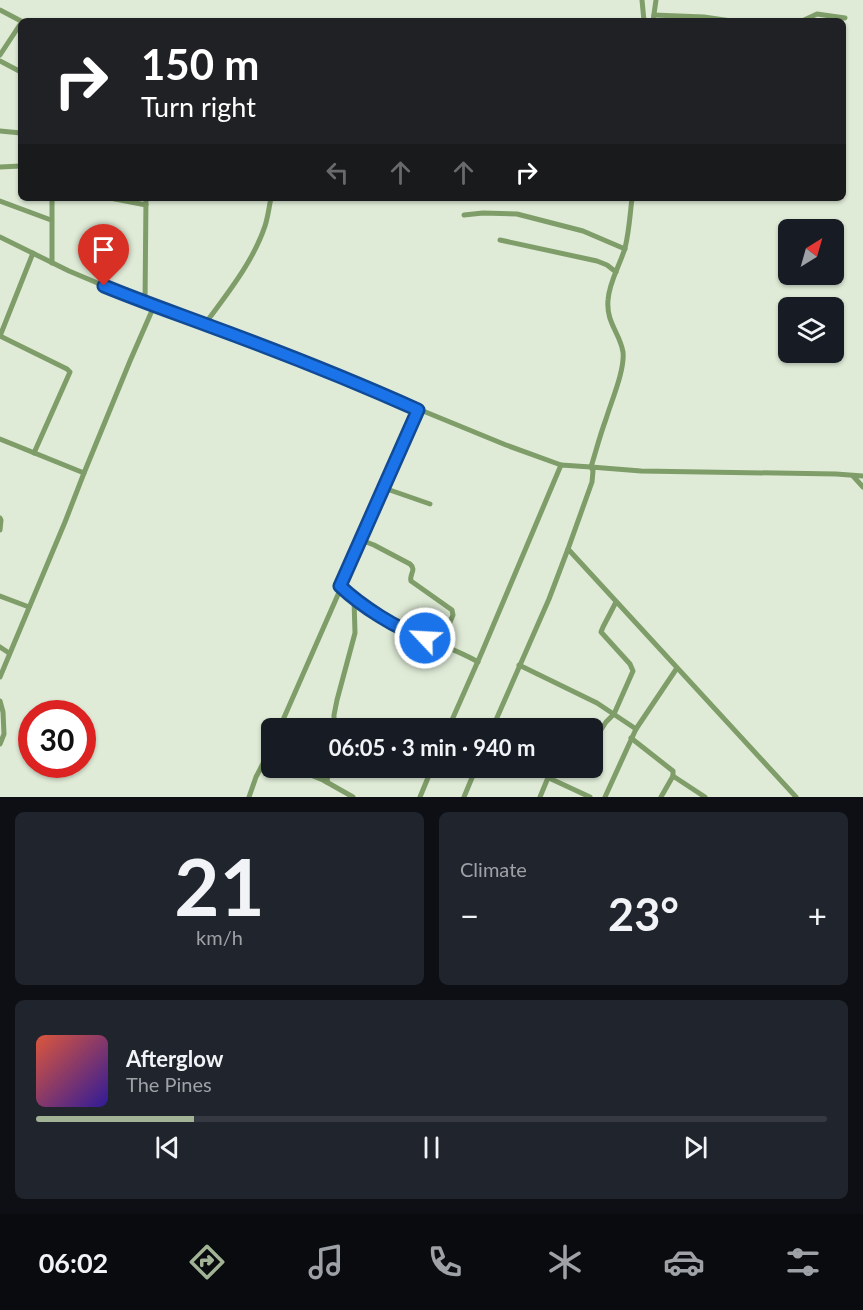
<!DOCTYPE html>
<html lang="en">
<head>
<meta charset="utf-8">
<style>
	:root { --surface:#171b24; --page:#20242c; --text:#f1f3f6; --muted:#9ea1a6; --line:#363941; --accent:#a1b394 }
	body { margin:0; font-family:Lato,sans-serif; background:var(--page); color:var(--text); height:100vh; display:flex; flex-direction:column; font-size:22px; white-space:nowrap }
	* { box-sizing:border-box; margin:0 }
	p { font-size:20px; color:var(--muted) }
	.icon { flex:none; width:33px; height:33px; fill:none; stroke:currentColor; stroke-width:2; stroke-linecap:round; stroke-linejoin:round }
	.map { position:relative; height:797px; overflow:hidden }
	.sheet { display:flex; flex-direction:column; gap:15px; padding:15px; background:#0d0f14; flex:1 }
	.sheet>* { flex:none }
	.banner { position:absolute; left:18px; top:18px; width:828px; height:183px; border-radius:9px; box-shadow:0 2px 4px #0004; background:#202124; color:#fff; overflow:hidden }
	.needle { width:39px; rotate:37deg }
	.controls { position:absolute; left:778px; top:219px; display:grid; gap:12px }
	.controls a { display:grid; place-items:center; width:66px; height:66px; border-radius:9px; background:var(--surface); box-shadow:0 2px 4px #0004; font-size:30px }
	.speed { position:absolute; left:18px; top:700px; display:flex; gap:12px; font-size:30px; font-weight:700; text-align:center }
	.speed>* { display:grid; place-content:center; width:78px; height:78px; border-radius:50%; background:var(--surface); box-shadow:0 2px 4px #0004; line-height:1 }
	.speed .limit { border:9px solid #d22; background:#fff; color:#111 }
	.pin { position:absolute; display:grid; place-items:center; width:51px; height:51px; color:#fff; margin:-62px -26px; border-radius:50% 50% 50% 0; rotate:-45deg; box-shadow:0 0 6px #0007 }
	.pin .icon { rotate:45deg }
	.me { position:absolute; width:66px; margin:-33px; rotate:295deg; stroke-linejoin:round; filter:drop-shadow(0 0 4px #0008) }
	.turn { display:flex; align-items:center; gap:21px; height:126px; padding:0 24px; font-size:27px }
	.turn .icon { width:78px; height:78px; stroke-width:2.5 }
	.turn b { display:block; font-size:42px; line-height:51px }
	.lanes { display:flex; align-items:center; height:57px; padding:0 24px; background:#0003; justify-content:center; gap:30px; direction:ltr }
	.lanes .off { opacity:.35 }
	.big { font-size:45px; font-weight:700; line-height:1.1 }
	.sheet .widget { flex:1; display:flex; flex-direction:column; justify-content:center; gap:9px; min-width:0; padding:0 21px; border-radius:9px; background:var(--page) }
	.sheet .dial { align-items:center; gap:0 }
	.dial b { font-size:78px; line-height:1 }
	.song { display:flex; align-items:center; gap:18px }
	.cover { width:72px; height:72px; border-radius:9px; background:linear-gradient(135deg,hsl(10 70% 55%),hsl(250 70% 35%)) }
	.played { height:6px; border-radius:3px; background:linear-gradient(90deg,var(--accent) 20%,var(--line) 20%) }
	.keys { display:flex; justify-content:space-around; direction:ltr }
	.heat { display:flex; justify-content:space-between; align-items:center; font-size:33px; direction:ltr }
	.sheet .tiles { flex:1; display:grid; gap:15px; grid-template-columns:1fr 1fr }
	.widget:last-child { grid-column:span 2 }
	.trip { position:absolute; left:261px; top:718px; width:342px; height:60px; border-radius:9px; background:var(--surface); box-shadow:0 2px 4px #0004; font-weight:700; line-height:60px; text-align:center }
	.menu { display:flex; height:96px; justify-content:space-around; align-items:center; background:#090b0e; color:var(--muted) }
	.menu .icon { width:42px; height:42px }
	.menu .selected { color:var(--accent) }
	.menu b { font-size:27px; color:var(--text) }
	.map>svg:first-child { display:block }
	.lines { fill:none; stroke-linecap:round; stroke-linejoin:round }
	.minor { stroke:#7f9d69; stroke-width:5 }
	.route-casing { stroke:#114b97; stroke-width:15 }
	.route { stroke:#1a73e8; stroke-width:10 }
</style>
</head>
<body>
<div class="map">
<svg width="863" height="797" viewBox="0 0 863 797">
	<rect width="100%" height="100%" fill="#dfebd7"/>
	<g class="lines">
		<g class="minor">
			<path d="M642 0 644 21"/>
			<path d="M0 10 21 21"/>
			<path d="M654 15 704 17 731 21"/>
			<path d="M653 21 656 0"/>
			<path d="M802 21 817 14 845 18"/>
			<path d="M0 55 21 23"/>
			<path d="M0 61 21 72"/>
			<path d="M0 131 21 133"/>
			<path d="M0 167 21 166"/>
			<path d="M110 198 146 205"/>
			<path d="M0 201 51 220"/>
			<path d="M464 215 483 213 517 214 583 231 625 249"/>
			<path d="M0 237 69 271 145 303 205 324 328 372 506 445 561 465"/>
			<path d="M500 240 597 261 607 265 616 272"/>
			<path d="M52 263V198"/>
			<path d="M145 303 146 198"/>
			<path d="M205 324C227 294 253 262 265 226 268 217 269 207 271 198"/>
			<path d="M0 336 67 369 70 372 34 453"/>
			<path d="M0 336 33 253"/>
			<path d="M0 439 84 473"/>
			<path d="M853 476 863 487"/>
			<path d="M384 488 430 504"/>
			<path d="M0 518 1 520 0 530"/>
			<path d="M361 540 374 545 410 564C417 570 409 574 411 581L452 610 453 615 441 643"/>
			<path d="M568 549 796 797"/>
			<path d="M341 586C361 606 392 625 418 636 439 644 459 651 478 662"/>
			<path d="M0 596 29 607"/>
			<path d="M0 647 9 653"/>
			<path d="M519 665 597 703 636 729"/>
			<path d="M0 677 65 522 84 473 130 361 154 306"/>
			<path d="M0 701 3 712 4 734 0 744"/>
			<path d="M279 729 419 410"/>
			<path d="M334 729V715L337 700 355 633 354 599"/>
			<path d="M448 729 482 652 561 465 591 467C596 451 600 435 606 419 611 402 625 370 623 352 620 333 606 323 608 300 609 282 620 265 625 248 629 232 630 215 632 198"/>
			<path d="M492 729 549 599 568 549 592 482 593 471 591 467 641 471 836 474 863 476"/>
			<path d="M570 729H575"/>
			<path d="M592 738 597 736 606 722 614 714 633 671 630 664 601 632 603 627 616 602"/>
			<path d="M631 738 673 771V776L661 797"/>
			<path d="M293 768 323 780 353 797"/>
			<path d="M535 768 549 778 590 797"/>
			<path d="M673 776 705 797"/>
			<path d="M327 782 329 768"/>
			<path d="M249 797 256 777 272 746"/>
			<path d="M420 797 432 768"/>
			<path d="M464 797 476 768"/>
			<path d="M540 797 552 768"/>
			<path d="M605 797 636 729 677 668"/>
		</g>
	</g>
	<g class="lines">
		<defs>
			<path id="route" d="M104 286C138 300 172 312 207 325 278 351 349 379 418 410L340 586C361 606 398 630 425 638"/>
		</defs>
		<use href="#route" class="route-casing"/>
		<use href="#route" class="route"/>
	</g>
</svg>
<div class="controls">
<a><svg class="needle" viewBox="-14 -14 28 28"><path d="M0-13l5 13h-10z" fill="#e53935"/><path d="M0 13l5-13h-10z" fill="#9ea1a6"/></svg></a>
<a><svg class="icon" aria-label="layers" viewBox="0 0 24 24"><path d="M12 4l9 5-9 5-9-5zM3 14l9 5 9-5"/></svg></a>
</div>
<div class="speed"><div class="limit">30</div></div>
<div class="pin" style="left:104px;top:286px;background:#d93025"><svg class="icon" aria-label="arrive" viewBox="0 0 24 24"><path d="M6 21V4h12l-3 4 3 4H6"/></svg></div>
<svg class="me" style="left:425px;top:638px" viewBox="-20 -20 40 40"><circle r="17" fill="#1a73e8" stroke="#fff" stroke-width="3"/><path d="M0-11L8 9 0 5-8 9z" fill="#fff"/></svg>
<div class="trip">06:05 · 3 min · 940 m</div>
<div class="banner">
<div class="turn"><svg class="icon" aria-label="right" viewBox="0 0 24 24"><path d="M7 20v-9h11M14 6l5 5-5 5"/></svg><div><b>150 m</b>Turn right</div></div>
<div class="lanes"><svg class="icon off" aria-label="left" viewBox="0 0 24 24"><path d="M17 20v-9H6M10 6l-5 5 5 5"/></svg><svg class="icon off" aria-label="ahead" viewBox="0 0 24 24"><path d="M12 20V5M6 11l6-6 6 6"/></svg><svg class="icon off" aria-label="ahead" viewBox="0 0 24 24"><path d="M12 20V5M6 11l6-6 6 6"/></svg><svg class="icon" aria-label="right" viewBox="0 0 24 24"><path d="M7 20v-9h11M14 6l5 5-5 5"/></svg></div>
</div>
</div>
<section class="sheet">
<div class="tiles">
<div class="widget dial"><b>21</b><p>km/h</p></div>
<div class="widget"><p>Climate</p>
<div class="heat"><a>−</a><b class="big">23°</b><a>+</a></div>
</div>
<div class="widget">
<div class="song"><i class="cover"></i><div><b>Afterglow</b><p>The Pines</p></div></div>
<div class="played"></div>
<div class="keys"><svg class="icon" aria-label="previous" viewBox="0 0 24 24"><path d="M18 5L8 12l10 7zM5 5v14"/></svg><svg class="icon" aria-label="pause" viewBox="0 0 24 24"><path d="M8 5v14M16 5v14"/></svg><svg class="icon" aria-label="next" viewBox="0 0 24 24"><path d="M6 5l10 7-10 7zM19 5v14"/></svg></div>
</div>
</div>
</section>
<nav class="menu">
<b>06:02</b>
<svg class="icon selected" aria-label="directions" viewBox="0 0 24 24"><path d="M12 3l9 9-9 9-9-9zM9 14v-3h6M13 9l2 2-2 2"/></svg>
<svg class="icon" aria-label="music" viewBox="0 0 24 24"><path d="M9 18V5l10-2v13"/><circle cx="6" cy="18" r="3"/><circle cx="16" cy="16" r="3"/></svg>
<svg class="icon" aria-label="phone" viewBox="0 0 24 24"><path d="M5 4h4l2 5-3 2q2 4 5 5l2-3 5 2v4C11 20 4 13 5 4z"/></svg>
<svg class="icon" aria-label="climate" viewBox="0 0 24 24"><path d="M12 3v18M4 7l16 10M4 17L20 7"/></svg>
<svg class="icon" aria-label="car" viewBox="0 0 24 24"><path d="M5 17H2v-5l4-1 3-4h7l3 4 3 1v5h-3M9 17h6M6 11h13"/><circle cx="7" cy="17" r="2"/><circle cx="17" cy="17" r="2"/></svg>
<svg class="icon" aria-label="filters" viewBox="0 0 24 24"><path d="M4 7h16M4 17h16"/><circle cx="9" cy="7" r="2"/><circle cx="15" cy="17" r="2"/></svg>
</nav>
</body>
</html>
